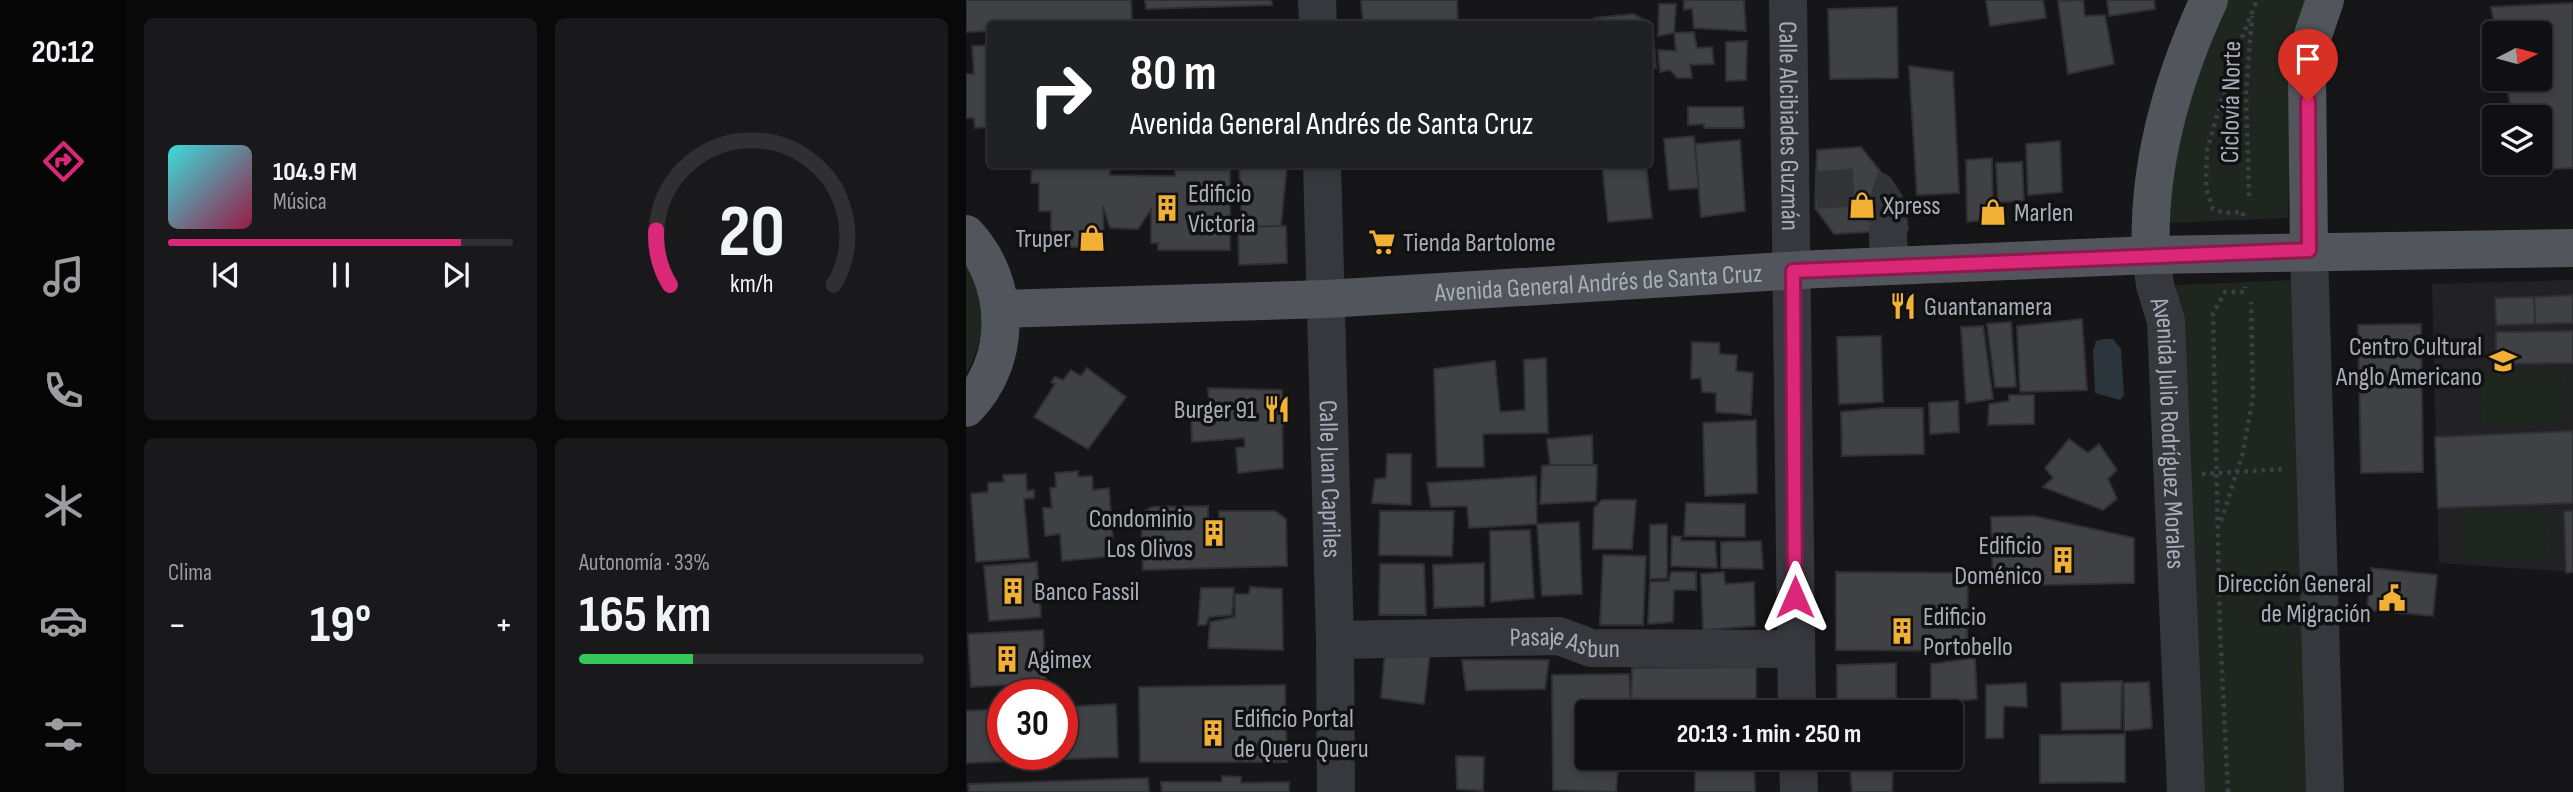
<!DOCTYPE html>
<html lang="es">
<head>
<meta charset="utf-8">
<style>
	:root { --surface:#101012; --page:#19191b; --text:#f1f3f6; --muted:#9c9d9f; --line:#303032; --accent:#db2777 }
	body { margin:0; font-family:"Sofia Sans Condensed",sans-serif; background:var(--page); color:var(--text); height:100vh; display:flex; flex-direction:column; font-size:26px; white-space:nowrap }
	* { box-sizing:border-box; margin:0 }
	p { font-size:23px; color:var(--muted) }
	.icon { flex:none; width:38px; height:38px; fill:none; stroke:currentColor; stroke-width:2; stroke-linecap:round; stroke-linejoin:round }
	.map { position:relative; flex:1; overflow:hidden }
	.panel { display:flex; flex-direction:column; gap:18px; padding:18px; background:#09090a; width:840px }
	.panel>* { flex:none }
	.top-card { position:absolute; left:21px; top:21px; width:665px; height:147px; border-radius:7px; box-shadow:0 4px 10px #0003,0 0 0 2px var(--line); background:#202124; color:#fff; overflow:hidden }
	.needle { width:46px; rotate:84deg }
	.buttons { position:absolute; left:1516px; top:21px; display:grid; gap:14px }
	.buttons a { display:grid; place-items:center; width:70px; height:70px; border-radius:7px; background:var(--surface); box-shadow:0 4px 10px #0003,0 0 0 2px var(--line); font-size:35px }
	.speed { position:absolute; left:21px; top:679px; display:flex; gap:14px; font-size:35px; font-weight:700; text-align:center }
	.speed>* { display:grid; place-content:center; width:91px; height:91px; border-radius:50%; background:var(--surface); box-shadow:0 4px 10px #0003,0 0 0 2px var(--line); line-height:1 }
	.speed .limit { border:10px solid #d22; background:#fff; color:#111 }
	.pin { position:absolute; display:grid; place-items:center; width:60px; height:60px; color:#fff; margin:-72px -30px; border-radius:50% 50% 50% 0; rotate:-45deg; box-shadow:0 0 7px #0007 }
	.pin .icon { rotate:45deg }
	.me { position:absolute; width:77px; margin:-38px; rotate:0deg; stroke-linejoin:round; filter:drop-shadow(0 0 5px #0008) }
	.turn { display:flex; align-items:center; gap:24px; height:147px; padding:0 28px; font-size:32px }
	.turn .icon { width:91px; height:91px; stroke-width:2.5 }
	.turn b { display:block; font-size:49px; line-height:60px }
	.big { font-size:52px; font-weight:700; line-height:1.1 }
	.panel .tile { flex:1; display:flex; flex-direction:column; justify-content:center; gap:10px; min-width:0; padding:0 24px; border-radius:10px; background:var(--page) }
	.panel .dial { align-items:center; gap:0 }
	.dial svg { height:182px; overflow:visible; fill:none; stroke:var(--line); stroke-width:7; stroke-linecap:round; text-anchor:middle }
	.dial text { fill:var(--text); stroke:none }
	.song { display:flex; align-items:center; gap:21px }
	.cover { width:84px; height:84px; border-radius:10px; background:linear-gradient(135deg,hsl(180 70% 55%),hsl(340 70% 35%)) }
	.played { height:7px; border-radius:4px; background:linear-gradient(90deg,var(--accent) 85%,var(--line) 85%) }
	.keys { display:flex; justify-content:space-around; direction:ltr }
	.heat { display:flex; justify-content:space-between; align-items:center; font-size:38px; direction:ltr }
	.charge { height:10px; border-radius:5px; background:linear-gradient(90deg,#34c759 33%,var(--line) 0) }
	.panel .tiles { flex:1; display:grid; gap:18px; grid-template-columns:repeat(2,1fr) }
	.trip { position:absolute; left:609px; top:700px; width:388px; height:70px; border-radius:7px; background:var(--surface); box-shadow:0 4px 10px #0003,0 0 0 2px var(--line); font-weight:700; line-height:70px; text-align:center }
	main { display:flex; flex:1; min-height:0 }
	.menu { display:flex; flex-direction:column; width:126px; justify-content:space-around; align-items:center; background:#060607; color:var(--muted) }
	.menu .icon { width:49px; height:49px }
	.menu .active { color:var(--accent) }
	.menu b { font-size:32px; color:var(--text) }
	.map>svg:first-child { display:block }
	.built { fill:#222225 }
	.green { fill:#1e261f }
	.water { fill:#2c353c }
	.building { fill:#404145; stroke:#303034; stroke-width:2 }
	.lines { fill:none; stroke-linecap:round; stroke-linejoin:round }
	.minor-tunnel { stroke:#333438; stroke-width:38; stroke-dasharray:38 19; stroke-linecap:butt }
	.path { stroke:#3d3f44; stroke-width:4.5; stroke-dasharray:3.5 5; stroke-linecap:butt }
	.minor { stroke:#37383d; stroke-width:38 }
	.major { stroke:#53555c; stroke-width:38 }
	.route-casing { stroke:#8e194d; stroke-width:18 }
	.route { stroke:#db2777; stroke-width:12 }
	.labels { text-anchor:middle; stroke-width:7; stroke-linejoin:round; paint-order:stroke }
	.street-label { font-size:26px; fill:#a8adb8; stroke:#111113 }
	.poi-label { font-size:26px; fill:#a8adb8; stroke:#111113; text-anchor:start }
</style>
</head>
<body>
<main>
<nav class="menu">
<b>20:12</b>
<svg class="icon active" aria-label="directions" viewBox="0 0 24 24"><path d="M12 3l9 9-9 9-9-9zM9 14v-3h6M13 9l2 2-2 2"/></svg>
<svg class="icon" aria-label="music" viewBox="0 0 24 24"><path d="M9 18V5l10-2v13"/><circle cx="6" cy="18" r="3"/><circle cx="16" cy="16" r="3"/></svg>
<svg class="icon" aria-label="phone" viewBox="0 0 24 24"><path d="M5 4h4l2 5-3 2q2 4 5 5l2-3 5 2v4C11 20 4 13 5 4z"/></svg>
<svg class="icon" aria-label="climate" viewBox="0 0 24 24"><path d="M12 3v18M4 7l16 10M4 17L20 7"/></svg>
<svg class="icon" aria-label="car" viewBox="0 0 24 24"><path d="M5 17H2v-5l4-1 3-4h7l3 4 3 1v5h-3M9 17h6M6 11h13"/><circle cx="7" cy="17" r="2"/><circle cx="17" cy="17" r="2"/></svg>
<svg class="icon" aria-label="filters" viewBox="0 0 24 24"><path d="M4 7h16M4 17h16"/><circle cx="9" cy="7" r="2"/><circle cx="15" cy="17" r="2"/></svg>
</nav>
<section class="panel">
<div class="tiles">
<div class="tile">
<div class="song"><i class="cover"></i><div><b>104.9 FM</b><p>Música</p></div></div>
<div class="played"></div>
<div class="keys"><svg class="icon" aria-label="previous" viewBox="0 0 24 24"><path d="M18 5L8 12l10 7zM5 5v14"/></svg><svg class="icon" aria-label="pause" viewBox="0 0 24 24"><path d="M8 5v14M16 5v14"/></svg><svg class="icon" aria-label="next" viewBox="0 0 24 24"><path d="M6 5l10 7-10 7zM19 5v14"/></svg></div>
</div>
<div class="tile dial"><svg viewBox="0 0 100 80">
<path d="M14 69A42 42 0 1 1 86 69"/>
<path d="M14 69A42 42 0 0 1 8 45" stroke="#db2777"/>
<text x="50" y="56" font-size="32" font-weight="700">20</text>
<text x="50" y="72" font-size="11">km/h</text>
</svg></div>
<div class="tile"><p>Clima</p>
<div class="heat"><a>−</a><b class="big">19°</b><a>+</a></div>
</div>
<div class="tile"><p>Autonomía · 33%</p><b class="big">165 km</b><div class="charge"></div></div>
</div>
</section>
<div class="map">
<svg width="1607" height="792" viewBox="0 0 1607 792">
	<rect width="100%" height="100%" fill="#161618"/>
	<path class="built" d="M1607 280V572L1473 563 1466 284Z"/>
	<g class="green">
		<path d="M1259 0H1344L1325 67 1322 218 1200 223 1215 118Z"/>
		<path d="M0 265C24 298 19 341 0 374Z"/>
		<path d="M1327 280 1343 792H1233L1216 325 1210 285Z"/>
		<path d="M1600 370 1601 425 1516 427 1514 371Z"/>
		<path d="M1495 509 1585 511 1584 560 1494 559Z"/>
	</g>
	<path class="water" d="M1139 339H1147L1155 349 1158 395 1154 400 1129 393 1127 351 1130 341Z"/>
	<g class="building">
		<path d="M0 0H165L166 24H24V31L0 32Z"/>
		<path d="M179 0H305L306 5 180 9Z"/>
		<path d="M395 0H491L492 23 397 24Z"/>
		<path d="M718 0H778L780 31 728 28 726 8 718 10Z"/>
		<path d="M1020 0H1077L1080 18 1024 26Z"/>
		<path d="M1117 0 1119 16 1139 15 1148 64 1102 74 1092 1Z"/>
		<path d="M1141 0H1188L1189 9 1143 16Z"/>
		<path d="M1607 3V168L1557 171 1556 163H1573V117H1547L1539 79H1573V33H1530L1525 7Z"/>
		<path d="M693 4H710L708 33 692 36Z"/>
		<path d="M931 7 932 78 864 79 862 9Z"/>
		<path d="M667 14 686 24 690 68H682V24H627L628 18Z"/>
		<path d="M728 32 731 48 746 47 748 64 724 65 726 78H711L704 70 694 72 692 50 710 51 708 33Z"/>
		<path d="M781 41 780 80 760 81V42Z"/>
		<path d="M24 45V127L9 128 8 118H0V74H8L6 46Z"/>
		<path d="M943 66 987 72 993 193 951 195Z"/>
		<path d="M722 107H777L778 128H738V124L722 125Z"/>
		<path d="M728 136 733 188 703 190 698 139Z"/>
		<path d="M774 140 779 211 735 217 729 144Z"/>
		<path d="M1094 141 1096 192 1062 195 1060 144Z"/>
		<path d="M895 147 918 176 919 200 939 199 942 230 868 234 849 208 851 150Z"/>
		<path d="M1026 158 1027 219 1001 222 1000 160Z"/>
		<path d="M1056 162 1058 201 1032 202 1030 163Z"/>
		<path d="M66 164 144 166V175L209 176V170H264V250H192V243H185V209L172 229 144 228 137 206 138 247H91L90 235 85 229V211H73V183H65Z"/>
		<path d="M273 164H321L315 226 276 227Z"/>
		<path d="M636 164H680L686 218 642 222Z"/>
		<path d="M320 226 321 263 273 265 272 227Z"/>
		<path d="M1607 295V323L1569 324 1568 297Z"/>
		<path d="M1568 297 1569 324 1530 325 1529 298Z"/>
		<path d="M1116 319 1121 390 1054 392 1051 326Z"/>
		<path d="M1045 322 1050 387H1029L1021 324Z"/>
		<path d="M1455 324 1457 472 1395 473 1392 325Z"/>
		<path d="M1017 326 1027 399 1000 403 995 327Z"/>
		<path d="M1607 331V363L1530 364V332Z"/>
		<path d="M915 336 917 402 873 404 871 337Z"/>
		<path d="M726 342 753 343 754 354 771 355 770 371 787 373 785 415 750 412V393L736 392 735 378 725 379Z"/>
		<path d="M580 358 582 433 517 434 518 467H471L468 369 529 361 534 412 559 410 558 360Z"/>
		<path d="M121 368 160 397 122 449 68 417 89 384 85 382 89 377 97 380 105 370 115 376Z"/>
		<path d="M242 388 316 390 317 468 272 473 270 448 279 447 278 438 226 442 225 415H244Z"/>
		<path d="M1043 395H1068V424L1022 425 1023 404 1043 401Z"/>
		<path d="M992 401 993 432 964 434 963 403Z"/>
		<path d="M917 408H957L958 454 876 456 875 412Z"/>
		<path d="M790 420 791 493 739 496 737 423Z"/>
		<path d="M1607 431V503L1472 508 1469 437Z"/>
		<path d="M626 435 627 465H584L581 439Z"/>
		<path d="M1103 439 1122 453 1133 444 1151 470 1142 479 1151 499 1137 510 1077 487 1087 478 1079 468Z"/>
		<path d="M421 454H445V505L406 503 409 479 420 478Z"/>
		<path d="M584 465H631L630 501 574 504 576 466Z"/>
		<path d="M112 471V477L126 476 127 490 143 488 148 556 96 561 94 534 79 536 77 508H86L84 488 90 487 89 473Z"/>
		<path d="M60 474 61 491 68 490V498L58 499 63 558 10 562 5 494 22 492V483L38 482 37 475Z"/>
		<path d="M570 476 571 524 503 528 501 506 465 507 461 483Z"/>
		<path d="M636 500H670L666 549H627L628 508Z"/>
		<path d="M720 503 779 504V537L718 536Z"/>
		<path d="M242 506V526H253V511H309L320 519 321 566 177 570 175 513 186 507Z"/>
		<path d="M414 511H488L486 556 413 555Z"/>
		<path d="M1598 511H1607V572L1600 573Z"/>
		<path d="M1068 516 1168 538V583L1027 586 1025 517Z"/>
		<path d="M613 522 616 594 576 596 571 524Z"/>
		<path d="M701 524V578L684 579V525Z"/>
		<path d="M564 530 568 598 525 602 524 531Z"/>
		<path d="M706 536 715 537V541H749L751 568 705 566Z"/>
		<path d="M795 541 797 569 755 568V542Z"/>
		<path d="M637 555 680 556 677 625H634Z"/>
		<path d="M71 562 75 617 23 621 18 566Z"/>
		<path d="M518 563V606L468 608 467 565Z"/>
		<path d="M414 564H458L460 615H413Z"/>
		<path d="M1405 568 1471 575 1467 616 1401 610Z"/>
		<path d="M705 572H730V590H708L707 622 682 624 684 582 703 581Z"/>
		<path d="M758 572 759 584 788 582 789 626 737 630 735 574Z"/>
		<path d="M870 572 1002 573 1001 651 870 650Z"/>
		<path d="M284 587 316 589 317 650 242 648 244 622 269 617V594H283Z"/>
		<path d="M235 588H268L266 615 243 617 240 625H232Z"/>
		<path d="M77 630 80 683 5 687 2 634Z"/>
		<path d="M419 651 464 653 458 704 415 698Z"/>
		<path d="M1009 658 1011 699 965 703V664Z"/>
		<path d="M496 660H583L579 689 500 690Z"/>
		<path d="M930 663V708L871 710V665Z"/>
		<path d="M790 667V706L665 711 666 668Z"/>
		<path d="M663 674 665 712H621V758H668L653 759 650 792 587 790 586 675Z"/>
		<path d="M1156 681 1155 729 1096 730 1095 683Z"/>
		<path d="M1183 682 1186 728 1158 731V683Z"/>
		<path d="M1060 683 1061 707 1038 706 1037 738H1020V685Z"/>
		<path d="M319 685 321 762H174L173 687Z"/>
		<path d="M150 704 152 757 0 763V711L37 709V754H96V707Z"/>
		<path d="M876 706 992 709 991 729H985V712H876Z"/>
		<path d="M1159 734V782L1074 783V735Z"/>
		<path d="M490 756 518 757 517 791 491 789Z"/>
		<path d="M704 758H788L789 792H729V760L704 762Z"/>
		<path d="M927 765 926 792H886L884 768Z"/>
		<path d="M256 776 275 777V783L323 782V792H196L195 782H256Z"/>
		<path d="M182 778 183 792H3L2 784Z"/>
	</g>
	<g class="lines">
		<path class="minor-tunnel" d="M850 190 898 187 911 191 920 205 922 232"/>
		<g class="path">
			<path d="M1283 196 1280 94 1286 16"/>
			<path d="M1277 216V212L1258 213 1247 209 1240 188 1241 150 1269 55 1291 0"/>
			<path d="M1236 474 1318 469"/>
			<path d="M1255 521 1276 456 1287 398 1285 302"/>
			<path d="M1262 792 1254 631 1247 314 1259 292H1279V287"/>
		</g>
		<g class="minor">
			<path d="M351 0 352 24"/>
			<path id="s1" d="M822 0 831 712"/>
			<path id="s2" d="M356 164 369 640 370 792"/>
			<path d="M922 232 923 266"/>
			<path d="M1343 250 1359 792"/>
			<path id="s3" d="M1185 255 1189 285 1200 321 1220 792"/>
			<path id="s4" d="M369 640 593 636 625 648 830 649"/>
			<path d="M832 758 833 792"/>
		</g>
		<g class="major">
			<path d="M0 234C45 282 47 361 0 408"/>
			<path d="M1343 250 1341 74 1347 35 1359 0"/>
			<path d="M1185 255C1181 166 1206 80 1243 0"/>
			<path id="s5" d="M35 309 360 299 852 269 1185 255 1607 248"/>
		</g>
	</g>
	<g class="lines">
		<defs>
			<path id="route" d="M829 597 827 271 1343 250 1342 101"/>
		</defs>
		<use href="#route" class="route-casing"/>
		<use href="#route" class="route"/>
	</g>
	<defs>
		<symbol id="shop-bare" viewBox="-9 -9 18 18"><path d="M-5-2.5h2.3a2.7 3.5 0 0 1 5.4 0H5L5.5 6h-11ZM-1.5-2.5h3a1.5 2.3 0 0 0-3 0Z" fill="#f2b134" stroke="#111113" stroke-width="2.5" paint-order="stroke"/></symbol>
		<symbol id="building-bare" viewBox="-9 -9 18 18"><path d="M-4-6H4V6H1V3H-1V6H-4ZM-2.5-4.3h1.7v1.8h-1.7ZM.8-4.3h1.7v1.8H.8ZM-2.5-1h1.7V.8h-1.7ZM.8-1h1.7V.8H.8Z" fill="#f2b134" stroke="#111113" stroke-width="2.5" paint-order="stroke"/></symbol>
		<symbol id="supermarket-bare" viewBox="-9 -9 18 18"><path d="M-6-5.5h2.5l.6 2H6L4.5 2H-2.5L-4.4-4H-6ZM-1.5 3.2a1.3 1.3 0 1 0 .1 0ZM3 3.2a1.3 1.3 0 1 0 .1 0Z" fill="#f2b134" stroke="#111113" stroke-width="2.5" paint-order="stroke"/></symbol>
		<symbol id="restaurant-bare" viewBox="-9 -9 18 18"><path d="M-5-6h1v4h1v-4h1v4h1v-4h1v5L-1.5 .5V6h-2V.5L-5-1ZM5-6V6H3V1.5H1.5Q1.5-4 5-6Z" fill="#f2b134" stroke="#111113" stroke-width="2.5" paint-order="stroke"/></symbol>
		<symbol id="school-bare" viewBox="-9 -9 18 18"><path d="M0-5L7-2L0 1L-7-2ZM-4 1L0 2.5L4 1V4Q0 6-4 4Z" fill="#f2b134" stroke="#111113" stroke-width="2.5" paint-order="stroke"/></symbol>
		<symbol id="civic-bare" viewBox="-9 -9 18 18"><path d="M-.6-6.5H3V-4.5H.6V-3L4-1V1h2V6H-6V1h2V-1L-.6-3ZM-1.2 2.5V6h2.4V2.5Z" fill="#f2b134" stroke="#111113" stroke-width="2.5" paint-order="stroke"/></symbol>
	</defs>
	<g fill-rule="evenodd">
		<use href="#shop-bare" x="877" y="186" width="38" height="38"/>
		<use href="#building-bare" x="182" y="189" width="38" height="38"/>
		<use href="#shop-bare" x="1008" y="193" width="38" height="38"/>
		<use href="#shop-bare" x="107" y="219" width="38" height="38"/>
		<use href="#supermarket-bare" x="397" y="223" width="38" height="38"/>
		<use href="#restaurant-bare" x="918" y="287" width="38" height="38"/>
		<use href="#school-bare" x="1518" y="342" width="38" height="38"/>
		<use href="#restaurant-bare" x="292" y="390" width="38" height="38"/>
		<use href="#building-bare" x="229" y="514" width="38" height="38"/>
		<use href="#building-bare" x="1078" y="541" width="38" height="38"/>
		<use href="#building-bare" x="28" y="572" width="38" height="38"/>
		<use href="#civic-bare" x="1407" y="579" width="38" height="38"/>
		<use href="#building-bare" x="917" y="612" width="38" height="38"/>
		<use href="#building-bare" x="22" y="640" width="38" height="38"/>
		<use href="#building-bare" x="228" y="714" width="38" height="38"/>
	</g>
	<g class="labels">
		<g class="street-label">
			<text transform="translate(1264 102) rotate(-89)" y="9">Ciclovía Norte</text>
			<text dy="9" stroke="none"><textPath href="#s1" startOffset="126">Calle Alcibiades Guzmán</textPath></text>
			<text dy="9" stroke="none"><textPath href="#s5" startOffset="598">Avenida General Andrés de Santa Cruz</textPath></text>
			<text dy="9" stroke="none"><textPath href="#s3" startOffset="180">Avenida Julio Rodríguez Morales</textPath></text>
			<text dy="9" stroke="none"><textPath href="#s2" startOffset="315">Calle Juan Capriles</textPath></text>
			<text dy="9" stroke="none"><textPath href="#s4" startOffset="231">Pasaje Asbun</textPath></text>
		</g>
		<g class="poi-label">
			<text x="222" y="202">Edificio<tspan x="222" dy="30">Victoria</tspan></text>
			<text x="917" y="214">Xpress</text>
			<text x="1048" y="221">Marlen</text>
			<text x="105" y="247" text-anchor="end">Truper</text>
			<text x="437" y="251">Tienda Bartolome</text>
			<text x="958" y="315">Guantanamera</text>
			<text x="1516" y="355" text-anchor="end">Centro Cultural<tspan x="1516" dy="30">Anglo Americano</tspan></text>
			<text x="290" y="418" text-anchor="end">Burger 91</text>
			<text x="227" y="527" text-anchor="end">Condominio<tspan x="227" dy="30">Los Olivos</tspan></text>
			<text x="1076" y="554" text-anchor="end">Edificio<tspan x="1076" dy="30">Doménico</tspan></text>
			<text x="1405" y="592" text-anchor="end">Dirección General<tspan x="1405" dy="30">de Migración</tspan></text>
			<text x="68" y="600">Banco Fassil</text>
			<text x="957" y="625">Edificio<tspan x="957" dy="30">Portobello</tspan></text>
			<text x="62" y="668">Agimex</text>
			<text x="268" y="727">Edificio Portal<tspan x="268" dy="30">de Queru Queru</tspan></text>
		</g>
	</g>
</svg>
<div class="buttons">
<a><svg class="needle" viewBox="-14 -14 28 28"><path d="M0-13l5 13h-10z" fill="#e53935"/><path d="M0 13l5-13h-10z" fill="#9c9d9f"/></svg></a>
<a><svg class="icon" aria-label="layers" viewBox="0 0 24 24"><path d="M12 4l9 5-9 5-9-5zM3 14l9 5 9-5"/></svg></a>
</div>
<div class="speed"><div class="limit">30</div></div>
<div class="pin" style="left:1342px;top:101px;background:#d93025"><svg class="icon" aria-label="arrive" viewBox="0 0 24 24"><path d="M6 21V4h12l-3 4 3 4H6"/></svg></div>
<svg class="me" style="left:829px;top:597px" viewBox="-20 -20 40 40"><path d="M0-17L14 15 0 8-14 15z" fill="#db2777" stroke="#fff" stroke-width="4"/></svg>
<div class="trip">20:13 · 1 min · 250 m</div>
<div class="top-card">
<div class="turn"><svg class="icon" aria-label="right" viewBox="0 0 24 24"><path d="M7 20v-9h11M14 6l5 5-5 5"/></svg><div><b>80 m</b>Avenida General Andrés de Santa Cruz</div></div>
</div>
</div>
</main>
</body>
</html>
